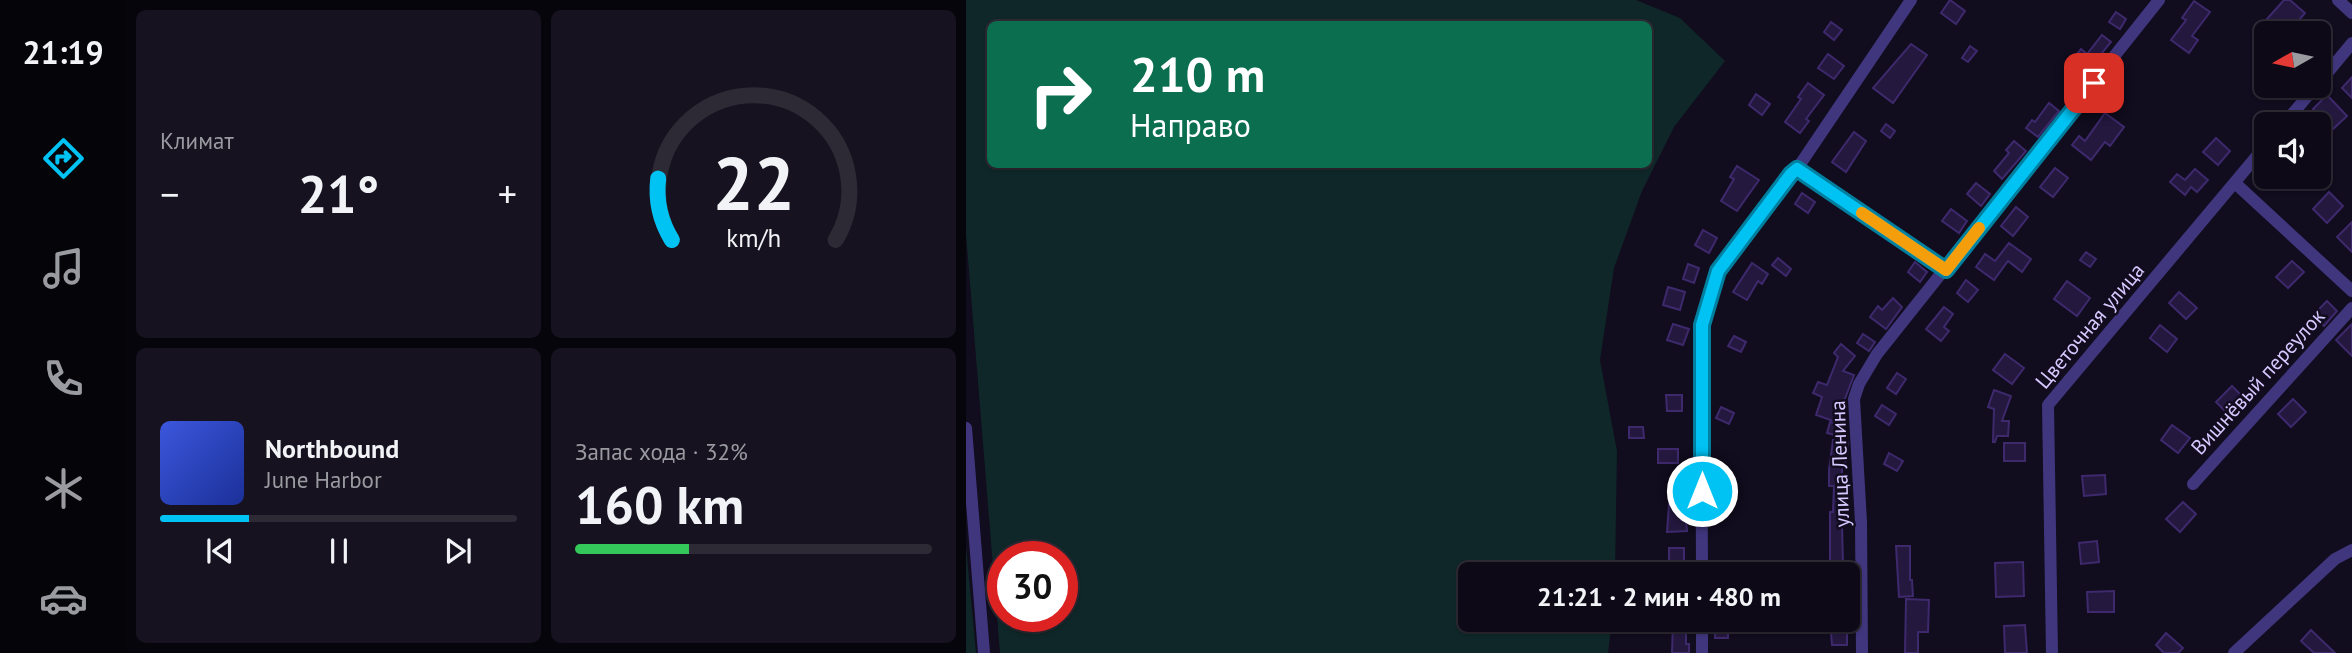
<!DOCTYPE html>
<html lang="ru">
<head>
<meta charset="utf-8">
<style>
	:root { --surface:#0d0916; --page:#16121f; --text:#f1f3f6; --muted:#9a9aa1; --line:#2d2a35; --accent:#00c3f4 }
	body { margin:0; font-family:"PT Sans",sans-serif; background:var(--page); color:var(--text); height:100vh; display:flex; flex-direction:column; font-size:26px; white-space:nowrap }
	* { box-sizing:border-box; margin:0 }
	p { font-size:23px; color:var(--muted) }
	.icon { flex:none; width:38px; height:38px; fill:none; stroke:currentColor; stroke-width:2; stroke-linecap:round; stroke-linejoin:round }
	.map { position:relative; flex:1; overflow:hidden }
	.panel { display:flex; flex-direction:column; gap:10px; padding:10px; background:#07050c; width:840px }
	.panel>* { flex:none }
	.guide { position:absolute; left:21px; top:21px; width:665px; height:147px; border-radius:10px; box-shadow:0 2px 5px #0004,0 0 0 2px var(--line); background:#0b6e4f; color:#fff; overflow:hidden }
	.needle { width:46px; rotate:261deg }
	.fabs { position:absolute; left:1288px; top:21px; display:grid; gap:14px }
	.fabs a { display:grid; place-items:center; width:77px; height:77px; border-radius:10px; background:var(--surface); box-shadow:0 2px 5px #0004,0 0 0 2px var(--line); font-size:35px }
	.speed { position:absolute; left:21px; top:541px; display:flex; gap:14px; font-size:35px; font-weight:700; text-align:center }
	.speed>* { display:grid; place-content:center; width:91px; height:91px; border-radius:50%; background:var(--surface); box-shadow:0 2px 5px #0004,0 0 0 2px var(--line); line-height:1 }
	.speed .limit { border:10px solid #d22; background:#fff; color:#111 }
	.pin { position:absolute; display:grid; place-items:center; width:60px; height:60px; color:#fff; margin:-30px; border-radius:14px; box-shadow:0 4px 10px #0006 }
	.me { position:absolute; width:77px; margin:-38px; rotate:0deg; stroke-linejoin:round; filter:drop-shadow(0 0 5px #0008) }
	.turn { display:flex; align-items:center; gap:24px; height:147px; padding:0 28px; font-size:32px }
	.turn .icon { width:91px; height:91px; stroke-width:2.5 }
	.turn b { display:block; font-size:49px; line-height:60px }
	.big { font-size:52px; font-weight:600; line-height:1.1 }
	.panel .tile { flex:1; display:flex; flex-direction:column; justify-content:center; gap:10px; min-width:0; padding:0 24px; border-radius:10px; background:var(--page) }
	.panel .dial { align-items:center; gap:0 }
	.dial svg { height:182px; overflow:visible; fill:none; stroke:var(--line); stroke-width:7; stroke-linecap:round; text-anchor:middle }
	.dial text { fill:var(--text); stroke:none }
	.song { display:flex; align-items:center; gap:21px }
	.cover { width:84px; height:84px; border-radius:10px; background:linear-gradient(135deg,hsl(230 70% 55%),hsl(230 70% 35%)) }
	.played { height:7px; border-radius:4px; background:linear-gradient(90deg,var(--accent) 25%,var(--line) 25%) }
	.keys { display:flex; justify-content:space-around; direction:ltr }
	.heat { display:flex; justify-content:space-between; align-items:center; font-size:38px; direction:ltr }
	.charge { height:10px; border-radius:5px; background:linear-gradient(90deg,#34c759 32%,var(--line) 0) }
	.panel .tiles { flex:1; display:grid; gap:10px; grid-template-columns:repeat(2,1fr) }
	.trip { position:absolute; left:492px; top:562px; width:402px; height:70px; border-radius:10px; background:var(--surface); box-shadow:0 2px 5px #0004,0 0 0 2px var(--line); font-weight:600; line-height:70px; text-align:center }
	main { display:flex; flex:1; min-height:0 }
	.menu { display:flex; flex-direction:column; width:126px; justify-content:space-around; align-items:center; background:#050409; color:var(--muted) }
	.menu .icon { width:49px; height:49px }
	.menu .selected { color:var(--accent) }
	.menu b { font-size:32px; color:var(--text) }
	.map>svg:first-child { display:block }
	.green { fill:#0f2728; fill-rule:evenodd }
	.building { fill:#24183f; stroke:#3d296c; stroke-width:2 }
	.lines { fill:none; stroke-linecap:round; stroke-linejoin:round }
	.minor { stroke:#40367e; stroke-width:12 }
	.route-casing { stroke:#007f9f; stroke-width:18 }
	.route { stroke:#00c3f4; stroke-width:12 }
	.slow { stroke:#f59e0b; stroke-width:12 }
	.labels { text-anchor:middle; stroke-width:5; stroke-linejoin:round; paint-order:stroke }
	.street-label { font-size:21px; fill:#d5c9ff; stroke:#110c1e }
</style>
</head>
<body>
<main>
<nav class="menu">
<b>21:19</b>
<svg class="icon selected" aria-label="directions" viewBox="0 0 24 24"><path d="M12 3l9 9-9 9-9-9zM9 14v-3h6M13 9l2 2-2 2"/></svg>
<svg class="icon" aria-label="music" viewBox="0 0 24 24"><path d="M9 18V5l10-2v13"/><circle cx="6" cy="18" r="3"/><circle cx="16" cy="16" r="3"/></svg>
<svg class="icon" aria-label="phone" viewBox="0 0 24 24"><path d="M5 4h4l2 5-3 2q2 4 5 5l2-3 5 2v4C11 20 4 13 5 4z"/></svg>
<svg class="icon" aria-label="climate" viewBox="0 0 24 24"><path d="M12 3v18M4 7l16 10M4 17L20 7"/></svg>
<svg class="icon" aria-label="car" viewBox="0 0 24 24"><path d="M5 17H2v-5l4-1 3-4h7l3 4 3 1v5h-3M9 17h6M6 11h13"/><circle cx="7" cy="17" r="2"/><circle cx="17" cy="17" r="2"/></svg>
</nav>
<section class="panel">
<div class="tiles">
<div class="tile"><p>Климат</p>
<div class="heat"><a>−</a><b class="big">21°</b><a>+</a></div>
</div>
<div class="tile dial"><svg viewBox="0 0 100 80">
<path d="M14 69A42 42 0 1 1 86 69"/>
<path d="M14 69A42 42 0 0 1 8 42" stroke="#00c3f4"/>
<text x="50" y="56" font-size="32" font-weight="700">22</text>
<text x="50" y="72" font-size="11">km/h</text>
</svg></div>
<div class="tile">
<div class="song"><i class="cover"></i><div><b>Northbound</b><p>June Harbor</p></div></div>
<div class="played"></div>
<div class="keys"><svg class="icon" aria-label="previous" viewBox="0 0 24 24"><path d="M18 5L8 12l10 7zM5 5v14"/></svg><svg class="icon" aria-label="pause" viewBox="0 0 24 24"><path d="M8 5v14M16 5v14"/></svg><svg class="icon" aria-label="next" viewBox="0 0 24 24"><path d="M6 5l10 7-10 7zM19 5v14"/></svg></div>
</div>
<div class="tile"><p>Запас хода · 32%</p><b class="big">160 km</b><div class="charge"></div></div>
</div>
</section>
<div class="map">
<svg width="1386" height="653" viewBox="0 0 1386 653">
	<rect width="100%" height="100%" fill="#110c1e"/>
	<g class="green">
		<path d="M0 0H670L714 18 759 61 708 127 676 191 648 268 634 360 651 451 649 574H504V620H646L642 653H34L0 234ZM24 24H682V164H24ZM37 556H96V616H37Z"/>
		<path d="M0 546 10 653H0Z"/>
	</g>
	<g class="building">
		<path d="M984 0 999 11 990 24 975 13Z"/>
		<path d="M1318 0H1324L1339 13 1322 33H1317L1301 19Z"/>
		<path d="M1228 1 1244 12 1226 36 1232 40 1223 53 1205 40 1220 20 1216 18Z"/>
		<path d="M1150 12 1160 19 1154 29 1143 22Z"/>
		<path d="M865 22 876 30 868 40 858 32Z"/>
		<path d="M1136 35 1145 42 1121 71 1107 59 1115 49 1121 54Z"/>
		<path d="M945 44 961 55 927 103 907 88Z"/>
		<path d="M1004 46 1011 51 1002 62 996 58Z"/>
		<path d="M862 54 878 66 868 79 852 68Z"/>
		<path d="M1386 77V98L1376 88Z"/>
		<path d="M842 83 858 95 840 119 843 121 834 133 819 122 835 99 832 97Z"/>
		<path d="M790 94 804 104 796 115 783 105Z"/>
		<path d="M1361 95 1381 116 1367 129 1347 109Z"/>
		<path d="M1083 103 1093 111 1072 137 1060 128 1066 120 1069 122Z"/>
		<path d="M1139 113 1158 127 1144 146 1139 142 1125 160 1106 145 1113 136 1119 141Z"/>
		<path d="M920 124 929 131 924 138 915 131Z"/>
		<path d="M888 132 900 141 880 172 866 162Z"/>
		<path d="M1250 138 1264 151 1252 165 1237 152Z"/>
		<path d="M1048 141 1060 151 1036 179 1028 171 1043 153 1040 150Z"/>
		<path d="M771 166 793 180 771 211 755 201 768 179 764 177Z"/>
		<path d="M1089 168 1102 178 1087 197 1074 187Z"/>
		<path d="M1229 169 1242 180 1231 192 1225 187 1219 195 1204 182 1211 174 1219 180Z"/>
		<path d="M1010 183 1024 194 1015 206 1001 194Z"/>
		<path d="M1363 192 1377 206 1361 223 1347 209Z"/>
		<path d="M836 193 849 202 842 213 829 204Z"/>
		<path d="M1050 207 1062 217 1047 236 1035 226Z"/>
		<path d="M985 209 1001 221 993 233 976 221Z"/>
		<path d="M1386 222V252L1371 237Z"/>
		<path d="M737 230 751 238 743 253 729 245Z"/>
		<path d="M1043 243 1065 259 1056 272 1042 261 1028 280 1010 267 1019 254 1029 261Z"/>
		<path d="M1120 252 1130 259 1124 267 1114 260Z"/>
		<path d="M812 258 825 269 820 276 806 265Z"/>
		<path d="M1326 261 1338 272 1322 288 1310 277Z"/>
		<path d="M949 262 961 272 954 282 942 272Z"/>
		<path d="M786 263 802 274 796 284 792 281 781 300 767 292Z"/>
		<path d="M722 264 733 268 728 283 717 279Z"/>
		<path d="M1000 280 1012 290 1002 302 991 293Z"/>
		<path d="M1101 281 1124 298 1111 316 1088 299Z"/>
		<path d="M702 287 719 292 714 310 697 305Z"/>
		<path d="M1213 292 1231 308 1220 319 1203 303Z"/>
		<path d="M927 298 936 307 920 329 904 317 912 306 916 310Z"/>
		<path d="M1361 301 1371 311 1358 326 1347 315Z"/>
		<path d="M978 307 987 314 978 327 983 331 975 341 960 329Z"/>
		<path d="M707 324 723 329 717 345 701 340Z"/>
		<path d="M1386 324V356L1370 340Z"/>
		<path d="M1194 325 1211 339 1201 352 1184 338Z"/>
		<path d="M897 334 909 342 903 351 891 343Z"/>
		<path d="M768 336 780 342 775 352 762 346Z"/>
		<path d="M875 344 889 356 877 371 888 375 870 422 850 415 856 397 847 393 852 382 861 385 872 357 868 353Z"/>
		<path d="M1039 354 1058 368 1046 384 1027 370Z"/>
		<path d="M931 373 940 379 930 394 921 388Z"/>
		<path d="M1266 386 1280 400 1264 416 1250 402Z"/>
		<path d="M1028 390 1045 396 1036 421H1043L1042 436H1031L1029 442H1027L1028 409 1022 407Z"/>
		<path d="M700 395H716V411H701Z"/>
		<path d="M1327 399 1340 412 1325 427 1312 414Z"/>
		<path d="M916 405 930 414 923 425 909 416Z"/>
		<path d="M755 407 768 413 763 424 750 418Z"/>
		<path d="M864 422 876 426 873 436 861 433Z"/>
		<path d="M1206 425 1224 438 1212 453 1195 440Z"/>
		<path d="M663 427H677L678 438H663Z"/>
		<path d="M867 440 882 442 879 465 876 464V499H879V525H876L877 563 864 564V512H867L868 486H863V470Z"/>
		<rect x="1038" y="443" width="21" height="18"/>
		<rect x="692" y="449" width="20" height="14"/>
		<path d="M923 453 937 461 931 471 918 464Z"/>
		<path d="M748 474 760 476 758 498 763 499 761 514 745 512Z"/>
		<path d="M1139 475 1140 494 1118 496 1116 476Z"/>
		<path d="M705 477H722V489H714L715 520H720L721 531 701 532Z"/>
		<path d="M1217 502 1230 514 1214 532 1200 519Z"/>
		<path d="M1131 541 1133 562 1115 564 1113 543Z"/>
		<path d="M930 546H944V580H946L947 596 933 597Z"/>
		<rect x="703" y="548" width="15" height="14"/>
		<path d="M1057 562 1058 596 1030 597 1029 563Z"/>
		<path d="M1148 591V612H1122L1121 592Z"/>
		<path d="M940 599 963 600 962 632H952V653H939Z"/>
		<path d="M707 620H720V644H723V653H706Z"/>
		<path d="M1059 625 1061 653H1039L1038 626Z"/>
		<rect x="749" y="626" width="13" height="12"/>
		<path d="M1345 630 1369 653H1348L1335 641Z"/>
		<path d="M865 633H881V645H866Z"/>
		<path d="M1200 633 1217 648 1212 653H1198L1190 645Z"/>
	</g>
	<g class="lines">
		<g class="minor">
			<path d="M1372 0 1386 13"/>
			<path d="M1353 83 1386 43"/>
			<path d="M1318 124 1350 86"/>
			<path d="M831 169 980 270"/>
			<path d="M1269 183 1386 291"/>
			<path d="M0 428 18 653"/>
			<path d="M1227 484 1386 308"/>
			<path d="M736 574 735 325 752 271 831 169 945 0"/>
			<path d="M736 620V653"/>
			<path d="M896 653 895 522 888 399 893 384 911 354 1193 0"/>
			<path d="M1086 653 1082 405 1300 145"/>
			<path d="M1268 653 1369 559 1386 550"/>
		</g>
	</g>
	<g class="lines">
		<defs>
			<path id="route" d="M736 491V325L752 271 825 174 831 169 980 270 1128 83"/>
		</defs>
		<use href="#route" class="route-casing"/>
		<use href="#route" class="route"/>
		<path class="slow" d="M896 213 980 270 1013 228"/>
	</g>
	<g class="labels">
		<g class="street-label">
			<text transform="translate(1124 326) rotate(-50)" y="7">Цветочная улица</text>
			<text transform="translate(1292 382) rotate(-48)" y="7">Вишнёвый переулок</text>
			<text transform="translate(874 464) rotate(-92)" y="7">улица Ленина</text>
		</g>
	</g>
</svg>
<div class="fabs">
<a><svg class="needle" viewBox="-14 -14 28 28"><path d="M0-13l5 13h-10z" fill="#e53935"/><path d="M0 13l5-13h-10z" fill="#9a9aa1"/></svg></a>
<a><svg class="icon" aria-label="sound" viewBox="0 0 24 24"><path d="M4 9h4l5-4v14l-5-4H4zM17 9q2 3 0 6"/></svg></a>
</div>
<div class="speed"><div class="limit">30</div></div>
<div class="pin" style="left:1128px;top:83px;background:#d93025"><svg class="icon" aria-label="arrive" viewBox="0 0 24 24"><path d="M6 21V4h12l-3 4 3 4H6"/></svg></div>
<svg class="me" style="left:736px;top:491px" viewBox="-20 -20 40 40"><circle r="17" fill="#00c3f4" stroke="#fff" stroke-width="3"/><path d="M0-11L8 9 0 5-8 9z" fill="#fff"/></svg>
<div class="trip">21:21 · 2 мин · 480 m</div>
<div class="guide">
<div class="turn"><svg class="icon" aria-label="right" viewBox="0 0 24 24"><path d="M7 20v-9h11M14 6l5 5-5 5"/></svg><div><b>210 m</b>Направо</div></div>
</div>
</div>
</main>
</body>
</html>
